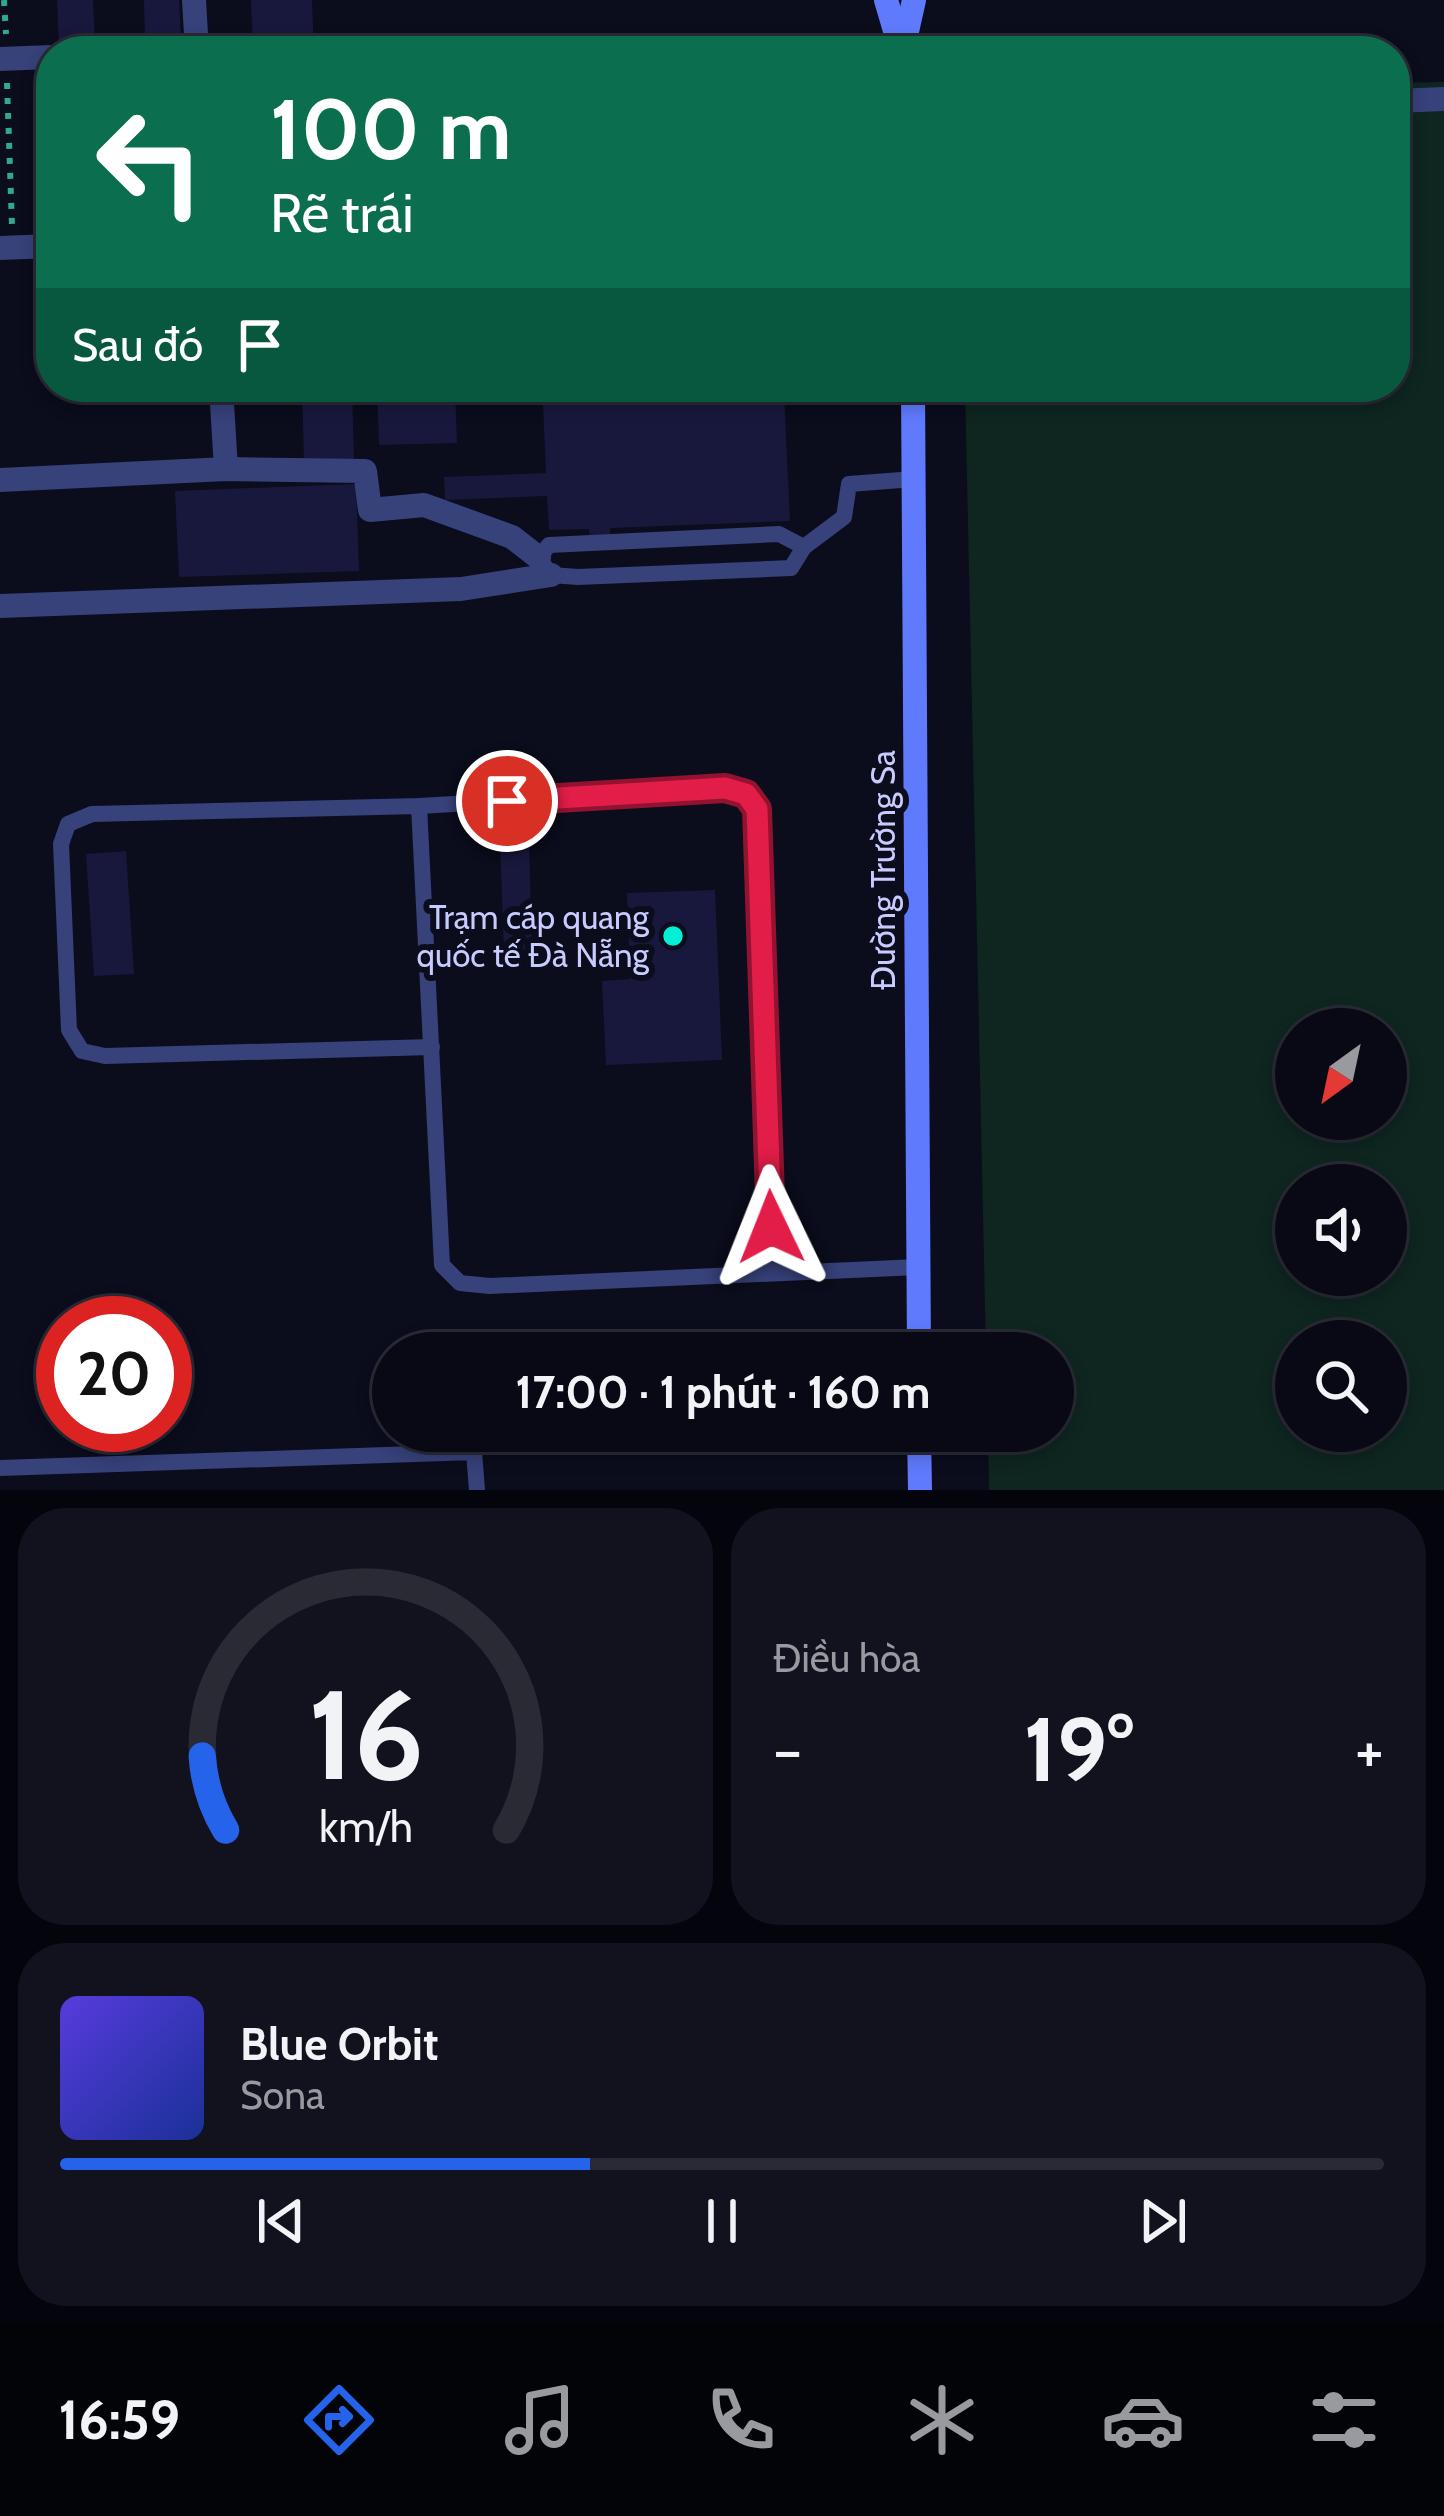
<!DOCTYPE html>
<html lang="vi">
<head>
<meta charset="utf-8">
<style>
	:root { --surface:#080915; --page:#11121e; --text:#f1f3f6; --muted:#989aa0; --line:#292a34; --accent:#2563eb }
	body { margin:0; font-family:Cabin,sans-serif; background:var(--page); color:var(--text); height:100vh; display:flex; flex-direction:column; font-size:45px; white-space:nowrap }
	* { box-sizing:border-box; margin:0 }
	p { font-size:39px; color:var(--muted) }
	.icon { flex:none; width:66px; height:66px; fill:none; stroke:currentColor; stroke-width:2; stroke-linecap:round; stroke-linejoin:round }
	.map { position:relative; height:1490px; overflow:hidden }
	.side { display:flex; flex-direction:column; gap:18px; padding:18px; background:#04050c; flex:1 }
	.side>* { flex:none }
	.hud { position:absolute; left:36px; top:36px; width:1374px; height:366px; border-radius:48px; box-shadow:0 6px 18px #0003,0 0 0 3px var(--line); background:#0b6e4f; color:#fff; overflow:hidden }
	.needle { width:78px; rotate:213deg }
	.fabs { position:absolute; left:1275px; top:1008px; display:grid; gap:24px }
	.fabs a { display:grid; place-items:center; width:132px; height:132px; border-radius:50%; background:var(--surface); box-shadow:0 6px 18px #0003,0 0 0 3px var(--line); font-size:60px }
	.speed { position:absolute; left:36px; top:1296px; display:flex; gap:24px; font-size:60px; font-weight:700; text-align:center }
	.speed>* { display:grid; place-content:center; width:156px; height:156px; border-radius:50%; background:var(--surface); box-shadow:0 6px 18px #0003,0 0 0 3px var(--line); line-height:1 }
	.speed .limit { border:18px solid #d22; background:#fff; color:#111 }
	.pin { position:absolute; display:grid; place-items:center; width:102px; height:102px; color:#fff; margin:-51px; border:6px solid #fff; border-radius:50%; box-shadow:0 3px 12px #0007 }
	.me { position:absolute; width:132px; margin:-66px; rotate:358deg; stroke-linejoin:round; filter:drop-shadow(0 0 9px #0008) }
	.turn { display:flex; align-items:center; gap:42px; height:252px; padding:0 36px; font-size:54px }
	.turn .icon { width:156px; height:156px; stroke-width:2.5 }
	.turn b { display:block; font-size:84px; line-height:102px }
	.then { display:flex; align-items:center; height:114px; padding:0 36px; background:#0003; gap:24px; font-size:45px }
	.big { font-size:90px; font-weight:800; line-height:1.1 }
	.side .tile { flex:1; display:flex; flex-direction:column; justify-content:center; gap:18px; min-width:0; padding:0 42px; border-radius:48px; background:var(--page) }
	.side .dial { align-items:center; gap:0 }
	.dial svg { height:312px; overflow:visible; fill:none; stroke:var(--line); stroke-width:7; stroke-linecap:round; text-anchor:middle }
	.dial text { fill:var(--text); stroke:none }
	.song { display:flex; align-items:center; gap:36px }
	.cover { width:144px; height:144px; border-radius:18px; background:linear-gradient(135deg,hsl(250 70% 55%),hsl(230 70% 35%)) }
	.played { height:12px; border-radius:6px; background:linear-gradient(90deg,var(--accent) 40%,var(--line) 40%) }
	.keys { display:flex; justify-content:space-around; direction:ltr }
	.heat { display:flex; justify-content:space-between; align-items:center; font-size:66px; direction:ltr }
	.side .tiles { flex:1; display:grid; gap:18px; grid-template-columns:1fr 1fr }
	.tile:last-child { grid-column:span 2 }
	.trip { position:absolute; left:372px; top:1332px; width:702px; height:120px; border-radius:60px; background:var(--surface); box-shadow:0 6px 18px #0003,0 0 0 3px var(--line); font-weight:800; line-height:120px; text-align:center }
	.tabs { display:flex; height:192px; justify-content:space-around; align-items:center; background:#030408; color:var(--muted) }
	.tabs .icon { width:84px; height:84px }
	.tabs .on { color:var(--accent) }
	.tabs b { font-size:54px; color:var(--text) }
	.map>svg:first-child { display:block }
	.green { fill:#0e2520; fill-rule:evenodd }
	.building { fill:#18183c }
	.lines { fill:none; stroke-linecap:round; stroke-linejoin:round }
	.path { stroke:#2eab8b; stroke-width:6; stroke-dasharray:6 9; stroke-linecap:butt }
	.service { stroke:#37417a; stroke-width:16 }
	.minor { stroke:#37417a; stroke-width:24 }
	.secondary { stroke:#5f7afd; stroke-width:24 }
	.route-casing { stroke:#92132f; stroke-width:30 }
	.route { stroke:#e11d48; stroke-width:21 }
	.poi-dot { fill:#03edd7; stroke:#0b0c1c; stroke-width:4.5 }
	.labels { text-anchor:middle; stroke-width:12; stroke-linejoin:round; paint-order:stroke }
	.street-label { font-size:33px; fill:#c7cbfe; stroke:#0b0c1c }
	.poi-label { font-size:33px; fill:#c7cbfe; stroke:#0b0c1c; text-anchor:end }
</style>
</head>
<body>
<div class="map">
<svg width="1444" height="1490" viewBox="0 0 1444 1490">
	<rect width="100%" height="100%" fill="#0b0c1c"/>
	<path class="green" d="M1444 82V1490H989L988 1431H1053V1353H986L965 387H1395V83ZM1296 1029H1386V1119H1296ZM1296 1185H1386V1275H1296ZM1296 1341H1386V1431H1296Z"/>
	<g class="building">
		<path d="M57 0H93L95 43 59 45Z"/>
		<path d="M144 0H179L181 37 145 38Z"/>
		<path d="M251 0H312L314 51H253Z"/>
		<path d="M302 387H352L354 460 304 462Z"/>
		<path d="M377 387H455L457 443 379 445Z"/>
		<path d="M784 394 790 521 610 528V539L590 541 589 529 549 530 547 496 445 500 444 477 546 473 543 404Z"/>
		<path d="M356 484 359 571 179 577 175 491Z"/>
		<path d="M529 842 532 951H504L500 843Z"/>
		<path d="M126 851 134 974 94 976 86 854Z"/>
		<path d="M715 890 722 1060 606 1065 602 981 630 979 627 893Z"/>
	</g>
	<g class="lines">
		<g class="path">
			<path d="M4 0 6 34"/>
			<path d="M7 83 12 226"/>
		</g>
		<g class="service">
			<path d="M804 547 779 534 549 545 539 558 551 575 578 577 791 568 804 547 844 517 849 484 914 479"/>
			<path d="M419 806 442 1265 460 1283 490 1286 919 1267"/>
			<path d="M432 1047 105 1056 82 1051 69 1030 61 844 68 824 92 814 419 806 725 788 746 794 757 809 773 1273"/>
			<path d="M0 1468 474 1452 477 1490"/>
		</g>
		<g class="minor">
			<path d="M194 0 197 51"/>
			<path d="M0 59 51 57"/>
			<path d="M1395 101 1444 99"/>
			<path d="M0 248 51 246"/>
			<path d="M221 387 226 469"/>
			<path d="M0 480 226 469 365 471 370 510 424 505 512 537 539 558"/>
			<path d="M0 606 461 589 551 575"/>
		</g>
		<g class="secondary">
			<path d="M886 0 901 51"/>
			<path d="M903 49 914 0"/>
			<path d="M913 387 919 1353"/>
			<path d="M919 1431 920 1490"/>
		</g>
	</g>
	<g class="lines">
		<defs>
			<path id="route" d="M507 801 725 788 746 794 757 809 771 1227"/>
		</defs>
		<use href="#route" class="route-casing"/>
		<use href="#route" class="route"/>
	</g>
	<circle class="poi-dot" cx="673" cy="936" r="12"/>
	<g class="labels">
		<g class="street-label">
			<text transform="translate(883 870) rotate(-90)" y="12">Đường Trường Sa</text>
		</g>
		<g class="poi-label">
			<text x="649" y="929">Trạm cáp quang<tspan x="649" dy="38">quốc tế Đà Nẵng</tspan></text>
		</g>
	</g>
</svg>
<div class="fabs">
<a><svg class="needle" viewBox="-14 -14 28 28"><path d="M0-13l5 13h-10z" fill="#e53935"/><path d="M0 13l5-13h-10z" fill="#989aa0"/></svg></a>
<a><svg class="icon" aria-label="sound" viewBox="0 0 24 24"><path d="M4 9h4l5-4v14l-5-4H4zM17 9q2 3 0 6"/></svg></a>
<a><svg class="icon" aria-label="search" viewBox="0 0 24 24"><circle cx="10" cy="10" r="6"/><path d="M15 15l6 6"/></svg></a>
</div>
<div class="speed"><div class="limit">20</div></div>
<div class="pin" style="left:507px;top:801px;background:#d93025"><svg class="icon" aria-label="arrive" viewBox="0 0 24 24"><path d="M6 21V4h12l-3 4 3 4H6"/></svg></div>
<svg class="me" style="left:771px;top:1227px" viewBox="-20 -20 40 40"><path d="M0-17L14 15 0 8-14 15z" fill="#e11d48" stroke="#fff" stroke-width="4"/></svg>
<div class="trip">17:00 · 1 phút · 160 m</div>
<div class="hud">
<div class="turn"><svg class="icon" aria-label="left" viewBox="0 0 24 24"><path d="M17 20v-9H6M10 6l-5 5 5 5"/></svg><div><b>100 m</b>Rẽ trái</div></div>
<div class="then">Sau đó<svg class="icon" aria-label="arrive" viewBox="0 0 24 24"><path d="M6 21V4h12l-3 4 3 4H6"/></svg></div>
</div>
</div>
<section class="side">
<div class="tiles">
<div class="tile dial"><svg viewBox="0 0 100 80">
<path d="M14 69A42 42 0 1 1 86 69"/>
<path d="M14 69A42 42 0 0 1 8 50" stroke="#2563eb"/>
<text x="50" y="56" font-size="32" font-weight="700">16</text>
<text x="50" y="72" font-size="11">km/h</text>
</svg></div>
<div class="tile"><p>Điều hòa</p>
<div class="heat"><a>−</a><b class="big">19°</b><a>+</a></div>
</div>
<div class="tile">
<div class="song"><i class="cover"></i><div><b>Blue Orbit</b><p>Sona</p></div></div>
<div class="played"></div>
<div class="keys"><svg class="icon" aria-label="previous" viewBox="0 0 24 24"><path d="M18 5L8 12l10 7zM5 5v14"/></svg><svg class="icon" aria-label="pause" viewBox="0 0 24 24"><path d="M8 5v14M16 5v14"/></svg><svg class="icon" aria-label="next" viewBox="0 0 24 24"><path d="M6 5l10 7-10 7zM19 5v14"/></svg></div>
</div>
</div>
</section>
<nav class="tabs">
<b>16:59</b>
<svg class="icon on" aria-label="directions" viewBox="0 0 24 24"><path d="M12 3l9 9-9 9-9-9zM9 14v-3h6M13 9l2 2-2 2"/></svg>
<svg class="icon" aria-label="music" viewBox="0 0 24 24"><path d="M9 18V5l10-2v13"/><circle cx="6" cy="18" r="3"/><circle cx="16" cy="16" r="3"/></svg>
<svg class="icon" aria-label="phone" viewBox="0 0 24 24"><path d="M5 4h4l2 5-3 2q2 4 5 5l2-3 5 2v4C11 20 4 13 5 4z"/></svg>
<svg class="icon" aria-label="climate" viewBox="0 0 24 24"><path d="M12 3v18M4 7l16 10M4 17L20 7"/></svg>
<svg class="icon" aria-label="car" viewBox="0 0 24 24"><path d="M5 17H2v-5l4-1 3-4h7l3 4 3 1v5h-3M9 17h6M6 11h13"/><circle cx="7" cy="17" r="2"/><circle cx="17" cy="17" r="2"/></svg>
<svg class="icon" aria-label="filters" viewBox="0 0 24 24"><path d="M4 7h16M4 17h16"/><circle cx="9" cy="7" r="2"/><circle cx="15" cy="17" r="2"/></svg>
</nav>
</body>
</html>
